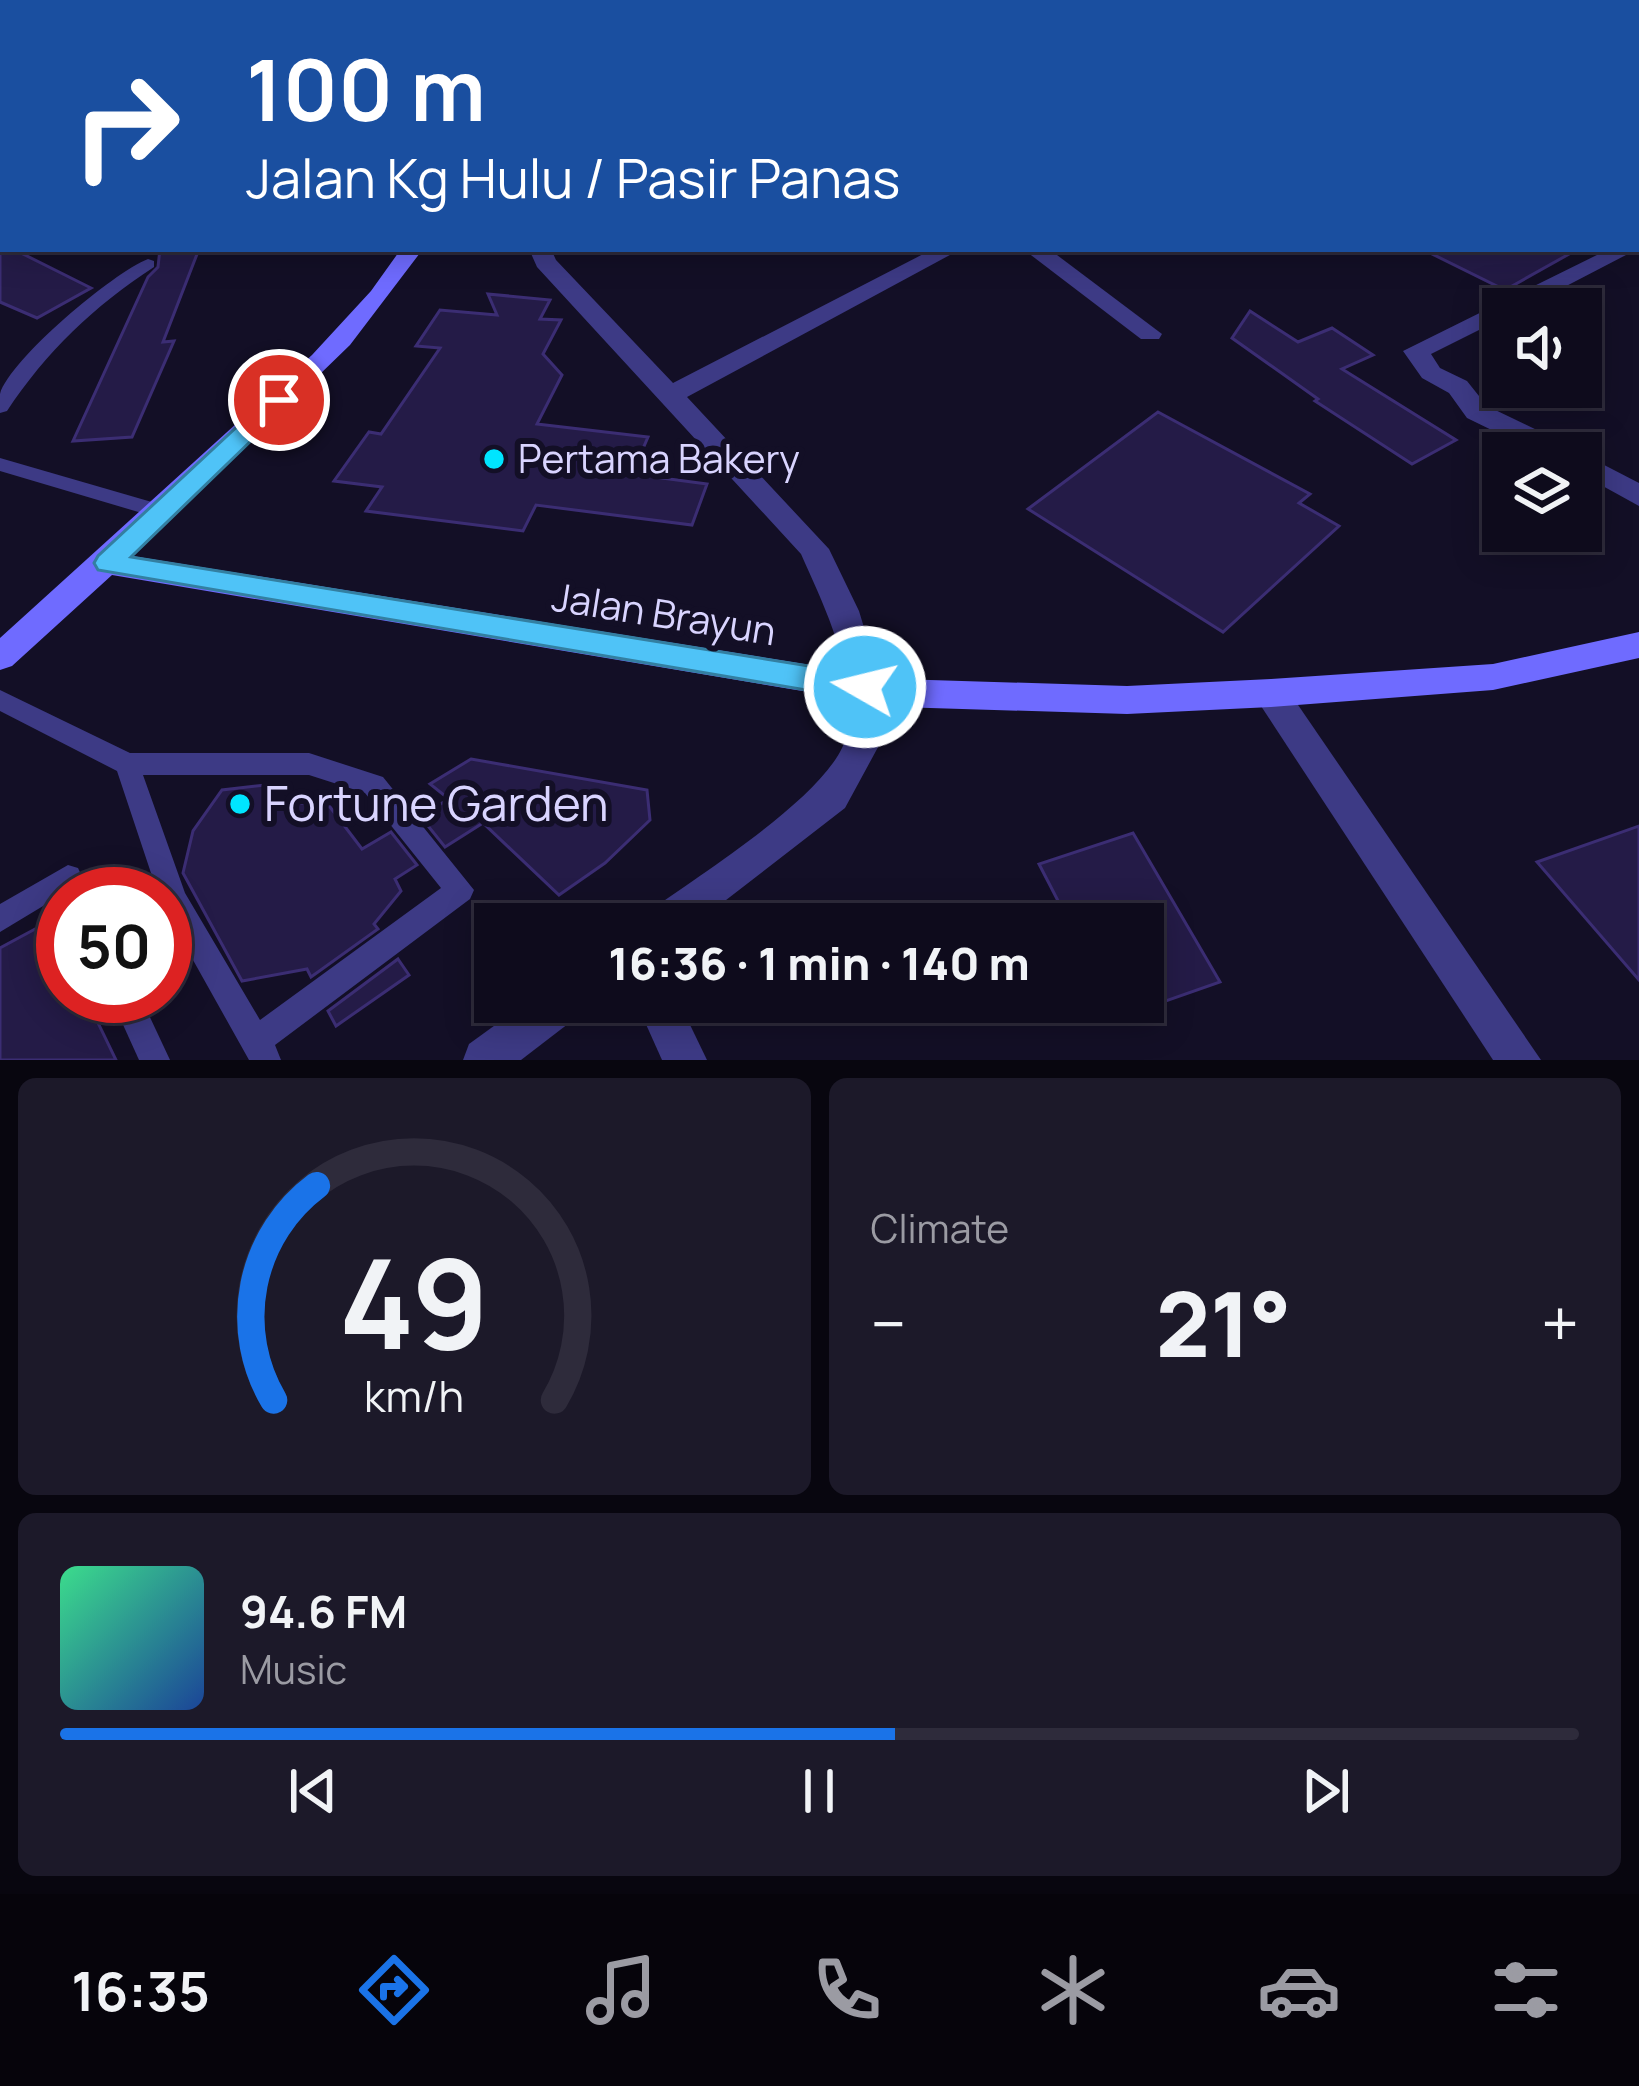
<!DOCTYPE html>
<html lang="en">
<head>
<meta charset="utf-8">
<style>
	:root { --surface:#0e0b1c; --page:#1c1929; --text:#f1f3f6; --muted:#9b9ba3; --line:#2e2b3b; --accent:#1a73e8 }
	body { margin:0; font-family:Manrope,sans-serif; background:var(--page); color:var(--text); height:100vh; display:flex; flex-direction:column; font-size:45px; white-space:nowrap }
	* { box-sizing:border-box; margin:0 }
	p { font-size:39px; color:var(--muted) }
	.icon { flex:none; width:66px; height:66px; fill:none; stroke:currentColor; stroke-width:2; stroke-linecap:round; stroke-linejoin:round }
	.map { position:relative; height:1060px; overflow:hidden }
	.drawer { display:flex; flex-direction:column; gap:18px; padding:18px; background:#08060f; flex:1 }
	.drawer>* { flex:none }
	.hud { position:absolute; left:0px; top:0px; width:1641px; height:252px; box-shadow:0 6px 30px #0003,0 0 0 3px var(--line); background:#1a4fa0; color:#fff; overflow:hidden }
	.controls { position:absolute; left:1482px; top:288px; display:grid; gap:24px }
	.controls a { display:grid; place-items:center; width:120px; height:120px; border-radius:0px; background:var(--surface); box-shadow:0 6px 30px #0003,0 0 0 3px var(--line); font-size:60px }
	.speed { position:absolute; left:36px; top:867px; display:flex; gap:24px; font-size:60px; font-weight:700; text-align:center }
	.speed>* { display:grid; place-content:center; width:156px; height:156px; border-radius:50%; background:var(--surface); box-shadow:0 6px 30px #0003,0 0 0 3px var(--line); line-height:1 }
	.speed .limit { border:18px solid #d22; background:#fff; color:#111 }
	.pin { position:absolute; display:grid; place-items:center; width:102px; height:102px; color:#fff; margin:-51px; border:6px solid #fff; border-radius:50%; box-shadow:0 3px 12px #0007 }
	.me { position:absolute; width:132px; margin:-66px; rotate:278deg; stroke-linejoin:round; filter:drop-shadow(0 0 9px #0008) }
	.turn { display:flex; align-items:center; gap:42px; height:252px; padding:0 48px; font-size:54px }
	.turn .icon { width:156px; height:156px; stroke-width:2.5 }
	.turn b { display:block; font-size:84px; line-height:102px }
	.big { font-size:90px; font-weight:800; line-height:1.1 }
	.drawer .widget { flex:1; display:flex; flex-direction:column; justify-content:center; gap:18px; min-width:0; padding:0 42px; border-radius:18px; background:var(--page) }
	.drawer .dial { align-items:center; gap:0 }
	.dial svg { height:312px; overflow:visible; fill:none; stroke:var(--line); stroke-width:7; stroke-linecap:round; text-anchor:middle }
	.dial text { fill:var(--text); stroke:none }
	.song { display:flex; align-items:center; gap:36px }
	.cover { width:144px; height:144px; border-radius:18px; background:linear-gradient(135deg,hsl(150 70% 55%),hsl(220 70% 35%)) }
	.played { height:12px; border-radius:6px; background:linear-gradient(90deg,var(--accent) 55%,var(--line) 55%) }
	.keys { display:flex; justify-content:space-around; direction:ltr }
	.heat { display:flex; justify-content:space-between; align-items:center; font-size:66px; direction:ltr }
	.drawer .tiles { flex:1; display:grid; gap:18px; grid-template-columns:1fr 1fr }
	.widget:last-child { grid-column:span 2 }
	.trip { position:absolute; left:474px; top:903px; width:690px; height:120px; border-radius:0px; background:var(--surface); box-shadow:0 6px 30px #0003,0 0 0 3px var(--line); font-weight:800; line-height:120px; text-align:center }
	.tab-bar { display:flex; height:192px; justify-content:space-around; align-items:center; background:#06040b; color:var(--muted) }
	.tab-bar .icon { width:84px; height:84px }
	.tab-bar .current { color:var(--accent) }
	.tab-bar b { font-size:54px; color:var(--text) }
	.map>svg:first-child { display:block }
	.building { fill:#241b47; stroke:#3b2d73; stroke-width:3 }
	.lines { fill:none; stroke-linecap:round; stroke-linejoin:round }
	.service { fill:#3d3a85; fill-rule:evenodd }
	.minor { fill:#3d3a85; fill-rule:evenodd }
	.secondary { fill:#6f6bff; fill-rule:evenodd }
	.route { fill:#4fc3f7; stroke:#337fa1; stroke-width:3 }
	.poi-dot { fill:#00e5ff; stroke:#130f26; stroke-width:4.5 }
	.labels { text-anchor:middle; stroke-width:12; stroke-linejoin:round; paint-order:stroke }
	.poi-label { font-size:39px; fill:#d9d4ff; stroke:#130f26; text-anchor:start }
	.street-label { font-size:39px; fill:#d9d4ff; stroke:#130f26 }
	.near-poi-label { font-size:48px; fill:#d9d4ff; stroke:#130f26; text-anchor:start }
</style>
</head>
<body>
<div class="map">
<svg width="1639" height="1060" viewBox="0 0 1639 1060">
	<rect width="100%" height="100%" fill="#130f26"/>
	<g class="building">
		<path d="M0 248 13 249 91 288 37 318 0 302Z"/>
		<path d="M160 249H199L163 342 174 341 132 437 73 441 148 277 158 267Z"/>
		<path d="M1422 249H1578L1505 290Z"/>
		<path d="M488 294 550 300 540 319 561 320 543 354 562 375 537 424 648 437 632 474 707 484 692 525 536 505 523 531 366 511 382 487 334 481 369 432 381 434 440 348 416 346 440 310 497 315Z"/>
		<path d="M1250 311 1298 342 1332 328 1373 355 1342 369 1456 440 1412 464 1315 401 1318 399 1232 338Z"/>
		<path d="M1158 412 1310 494 1299 503 1339 526 1223 632 1028 509Z"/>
		<path d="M471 759 647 790 650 820 605 863 559 895 483 823 445 847 420 816 449 799 430 784Z"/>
		<path d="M265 785 279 800 330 807 362 849 391 832 417 865 395 879 401 891 374 924 378 929 311 977 307 969 242 981 183 873 193 831 222 790Z"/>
		<path d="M1639 826V980L1537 862Z"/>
		<path d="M1133 833 1220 982 1143 1009V924H1070L1039 864Z"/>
		<path d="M50 921 63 948V996H85L116 1060H0V948Z"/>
		<path d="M398 959 409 975 336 1026 328 1011Z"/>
	</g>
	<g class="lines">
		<g class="service">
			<path d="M148 259 154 261V267C94 306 46 352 7 411L0 413C0 406 0 400 0 394 10 359 114 272 148 259Z"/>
			<path d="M0 458 169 507 172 512 162 519 0 471Z"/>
			<path d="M0 690 130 753H309L383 777 474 890 470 899 275 1045 281 1060H249L165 910V894H158L117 771 0 711ZM143 775H309L365 793 441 888 260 1020 185 893Z"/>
			<path d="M68 865 78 868 90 894H63L0 932V904Z"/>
			<path d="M110 996H140L170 1060H139Z"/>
		</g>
		<g class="minor">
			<path d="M255 0H272L274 3H257Z"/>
			<rect x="0" y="23" width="3" height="10"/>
			<rect x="1638" y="197" width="1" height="12"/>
			<rect x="0" y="206" width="3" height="14"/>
			<path d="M0 228 3 229V244L0 243Z"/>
			<path d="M529 249H551L556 260 673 383 933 249H961L687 397 829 549 859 611 882 687 883 738 845 808 695 924H644L650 911C698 875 838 790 847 733 857 672 825 608 801 554L537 267Z"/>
			<path d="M1023 249H1049L1162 334 1159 339H1141Z"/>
			<path d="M1607 250H1623L1626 255 1522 309H1503V318L1431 354 1440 368 1467 381 1487 406 1572 447 1576 453H1539L1467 418 1449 393 1422 378 1403 351Z"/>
			<path d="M1580 453H1581L1639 483V506L1581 474Z"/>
			<path d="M1271 679 1283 683 1541 1060H1493L1259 703 1254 693 1259 683Z"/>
			<path d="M527 1002H583L577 1017 521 1060H463L469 1044Z"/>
			<path d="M636 1002H679L707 1060H662Z"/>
		</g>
		<path class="secondary" d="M401 249H423L350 345 132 556 898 679 1127 686 1271 679 1493 664 1639 632V658L1493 690 1271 707 1127 714 898 707 112 575 12 666 0 670V638L312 355 371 291Z"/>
	</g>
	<path class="route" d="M279 393 288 395V405L131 557 865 675 876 679 880 687 876 696 865 700 98 570 94 563 98 556 271 395Z"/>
	<g class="poi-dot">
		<circle cx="494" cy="459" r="12"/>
		<circle cx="240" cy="804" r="12"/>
	</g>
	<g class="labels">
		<g class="poi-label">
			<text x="518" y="473">Pertama Bakery</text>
		</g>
		<g class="street-label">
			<text transform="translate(664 614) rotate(9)" y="14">Jalan Brayun</text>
		</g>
		<g class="near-poi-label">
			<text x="264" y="821">Fortune Garden</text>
		</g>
	</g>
</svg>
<div class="controls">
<a><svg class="icon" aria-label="sound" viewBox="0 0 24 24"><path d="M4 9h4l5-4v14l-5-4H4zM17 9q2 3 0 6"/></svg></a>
<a><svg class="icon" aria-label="layers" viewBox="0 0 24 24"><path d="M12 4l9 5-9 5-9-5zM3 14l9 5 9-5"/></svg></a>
</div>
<div class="speed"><div class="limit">50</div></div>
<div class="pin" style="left:279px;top:400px;background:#d93025"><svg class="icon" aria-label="arrive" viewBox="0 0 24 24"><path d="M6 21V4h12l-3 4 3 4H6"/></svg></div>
<svg class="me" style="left:865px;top:687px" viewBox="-20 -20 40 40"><circle r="17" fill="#4fc3f7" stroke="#fff" stroke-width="3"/><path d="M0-11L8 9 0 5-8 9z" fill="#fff"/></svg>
<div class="trip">16:36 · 1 min · 140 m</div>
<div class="hud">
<div class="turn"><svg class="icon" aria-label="right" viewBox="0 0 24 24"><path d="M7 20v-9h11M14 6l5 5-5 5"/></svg><div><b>100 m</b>Jalan Kg Hulu / Pasir Panas</div></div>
</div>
</div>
<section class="drawer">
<div class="tiles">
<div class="widget dial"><svg viewBox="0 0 100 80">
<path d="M14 69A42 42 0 1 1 86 69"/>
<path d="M14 69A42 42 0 0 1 25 14" stroke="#1a73e8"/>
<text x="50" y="56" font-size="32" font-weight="700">49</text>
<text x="50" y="72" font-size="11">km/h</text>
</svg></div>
<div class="widget"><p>Climate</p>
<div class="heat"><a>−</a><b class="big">21°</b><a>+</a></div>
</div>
<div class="widget">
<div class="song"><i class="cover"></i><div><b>94.6 FM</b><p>Music</p></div></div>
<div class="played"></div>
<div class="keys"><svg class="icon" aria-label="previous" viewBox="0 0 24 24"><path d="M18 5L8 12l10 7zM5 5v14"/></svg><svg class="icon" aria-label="pause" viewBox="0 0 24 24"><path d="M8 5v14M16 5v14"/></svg><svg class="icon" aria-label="next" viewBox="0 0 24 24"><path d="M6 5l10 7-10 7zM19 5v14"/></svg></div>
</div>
</div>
</section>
<nav class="tab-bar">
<b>16:35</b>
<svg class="icon current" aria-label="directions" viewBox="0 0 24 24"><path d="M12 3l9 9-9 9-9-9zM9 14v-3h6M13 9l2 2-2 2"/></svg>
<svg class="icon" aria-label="music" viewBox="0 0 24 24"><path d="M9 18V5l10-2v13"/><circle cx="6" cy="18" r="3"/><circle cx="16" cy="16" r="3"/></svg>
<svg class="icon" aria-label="phone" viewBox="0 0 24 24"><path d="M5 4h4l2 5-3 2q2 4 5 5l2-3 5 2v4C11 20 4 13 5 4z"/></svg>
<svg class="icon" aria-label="climate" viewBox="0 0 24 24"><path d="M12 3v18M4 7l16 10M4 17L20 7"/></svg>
<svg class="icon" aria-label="car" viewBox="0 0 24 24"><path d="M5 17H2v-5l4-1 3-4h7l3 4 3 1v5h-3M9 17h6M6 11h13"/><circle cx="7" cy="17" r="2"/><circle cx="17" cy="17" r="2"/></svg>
<svg class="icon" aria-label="filters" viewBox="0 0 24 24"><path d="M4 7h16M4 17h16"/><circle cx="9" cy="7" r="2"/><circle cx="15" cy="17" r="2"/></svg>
</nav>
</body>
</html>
